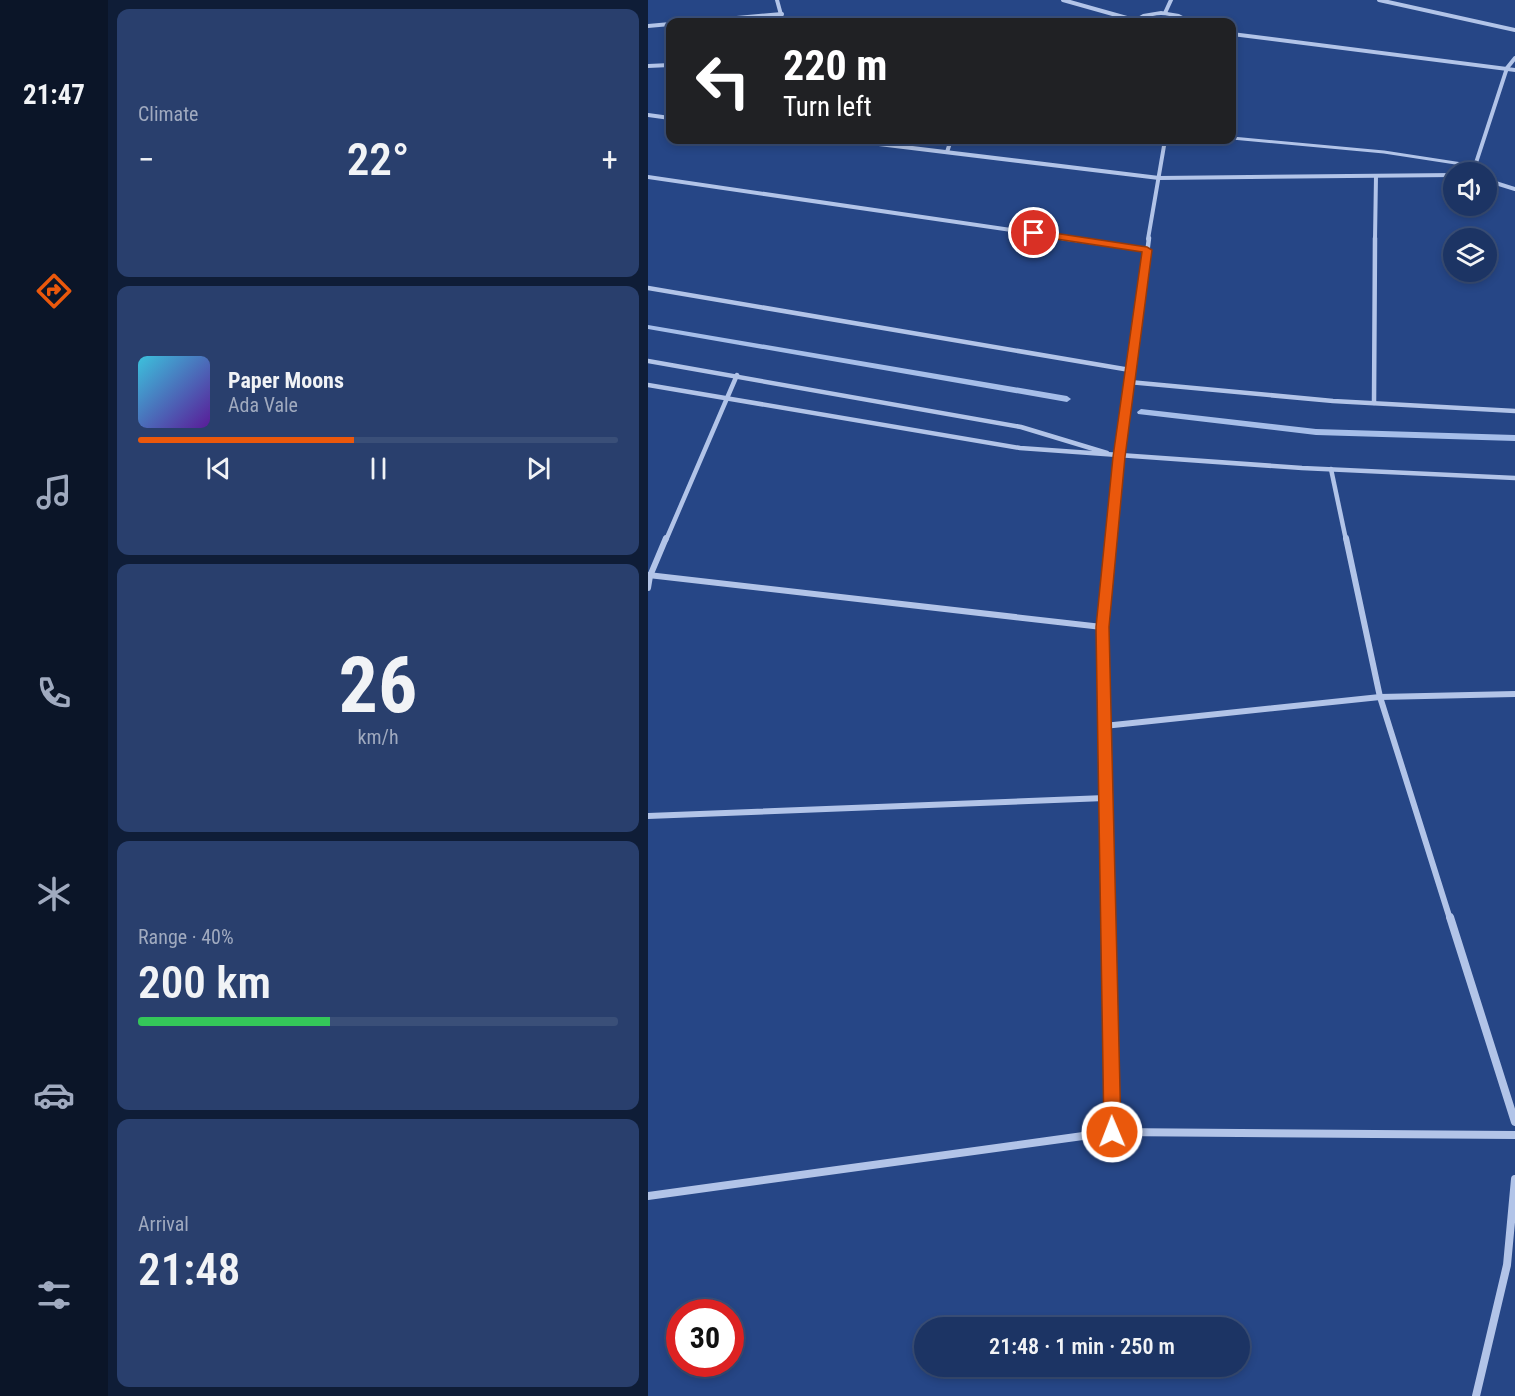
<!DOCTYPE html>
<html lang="en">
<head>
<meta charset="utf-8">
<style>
	:root { --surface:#1c3464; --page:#293f6d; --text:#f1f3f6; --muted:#a0aabf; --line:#3a4f78; --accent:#ea580c }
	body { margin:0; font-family:"Roboto Condensed",sans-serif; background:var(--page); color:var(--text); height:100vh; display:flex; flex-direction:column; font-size:22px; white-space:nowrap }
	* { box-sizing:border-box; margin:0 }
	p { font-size:20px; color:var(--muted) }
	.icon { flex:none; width:33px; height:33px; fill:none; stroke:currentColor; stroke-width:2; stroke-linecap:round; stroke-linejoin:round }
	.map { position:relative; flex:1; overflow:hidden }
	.side { display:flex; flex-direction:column; gap:9px; padding:9px; background:#0f1d37; width:540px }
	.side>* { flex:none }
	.top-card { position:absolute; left:18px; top:18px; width:570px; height:126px; border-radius:12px; box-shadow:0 3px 9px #0003,0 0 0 2px var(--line); background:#202124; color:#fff; overflow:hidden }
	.tools { position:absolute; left:795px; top:162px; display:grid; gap:12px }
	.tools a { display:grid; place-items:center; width:54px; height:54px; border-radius:50%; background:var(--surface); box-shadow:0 3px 9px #0003,0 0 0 2px var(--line); font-size:30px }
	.speed { position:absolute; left:18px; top:1299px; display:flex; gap:12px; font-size:30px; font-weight:700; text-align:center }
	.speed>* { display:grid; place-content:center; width:78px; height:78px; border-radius:50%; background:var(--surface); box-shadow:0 3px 9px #0003,0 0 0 2px var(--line); line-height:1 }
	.speed .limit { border:9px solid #d22; background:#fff; color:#111 }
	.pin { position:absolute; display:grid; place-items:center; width:51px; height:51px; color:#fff; margin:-26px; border:3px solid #fff; border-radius:50%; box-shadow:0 2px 6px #0007 }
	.me { position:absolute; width:66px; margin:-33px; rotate:359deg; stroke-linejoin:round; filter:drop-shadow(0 0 4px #0008) }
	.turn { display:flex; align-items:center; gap:21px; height:126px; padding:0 18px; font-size:27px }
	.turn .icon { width:78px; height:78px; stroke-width:2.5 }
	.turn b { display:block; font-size:42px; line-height:51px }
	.big { font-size:45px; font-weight:600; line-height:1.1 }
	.side .widget { flex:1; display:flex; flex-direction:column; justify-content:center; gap:9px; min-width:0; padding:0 21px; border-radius:12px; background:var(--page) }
	.side .dial { align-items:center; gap:0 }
	.dial b { font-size:78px; line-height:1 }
	.song { display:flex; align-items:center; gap:18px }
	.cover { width:72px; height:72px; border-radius:9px; background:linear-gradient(135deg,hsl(190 70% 55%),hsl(270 70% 35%)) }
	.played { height:6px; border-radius:3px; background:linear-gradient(90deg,var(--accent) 45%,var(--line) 45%) }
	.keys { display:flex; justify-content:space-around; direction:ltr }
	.heat { display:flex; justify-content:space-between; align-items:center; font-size:33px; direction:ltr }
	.charge { height:9px; border-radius:4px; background:linear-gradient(90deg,#34c759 40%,var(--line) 0) }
	.trip { position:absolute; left:266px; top:1317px; width:336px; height:60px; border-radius:30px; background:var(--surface); box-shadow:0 3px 9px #0003,0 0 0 2px var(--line); font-weight:600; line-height:60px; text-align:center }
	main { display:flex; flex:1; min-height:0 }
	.menu { display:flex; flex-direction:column; width:108px; justify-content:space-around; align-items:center; background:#0b1528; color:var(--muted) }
	.menu .icon { width:42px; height:42px }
	.menu .on { color:var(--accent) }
	.menu b { font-size:27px; color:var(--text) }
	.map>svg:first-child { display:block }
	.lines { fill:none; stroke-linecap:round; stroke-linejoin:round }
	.stream { fill:#a6bee9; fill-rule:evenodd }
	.service { stroke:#b2c4e8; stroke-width:3 }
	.minor-far3 { stroke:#b2c4e8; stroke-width:4 }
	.minor-far2 { stroke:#b2c4e8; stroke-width:4.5 }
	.minor-far1 { stroke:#b2c4e8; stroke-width:6 }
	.minor { stroke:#b2c4e8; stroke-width:8 }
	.tertiary { fill:#b2c4e8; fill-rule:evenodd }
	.route { fill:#ea580c; stroke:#983908; stroke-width:1.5 }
</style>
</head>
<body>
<main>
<nav class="menu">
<b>21:47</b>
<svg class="icon on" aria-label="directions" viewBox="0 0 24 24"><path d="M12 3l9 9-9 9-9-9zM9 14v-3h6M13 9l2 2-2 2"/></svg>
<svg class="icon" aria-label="music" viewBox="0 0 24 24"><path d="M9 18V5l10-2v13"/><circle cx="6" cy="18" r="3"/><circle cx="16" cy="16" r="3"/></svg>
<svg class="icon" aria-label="phone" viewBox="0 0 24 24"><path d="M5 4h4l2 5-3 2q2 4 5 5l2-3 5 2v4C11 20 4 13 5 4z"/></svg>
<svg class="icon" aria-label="climate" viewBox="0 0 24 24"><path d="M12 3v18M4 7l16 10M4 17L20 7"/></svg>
<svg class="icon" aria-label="car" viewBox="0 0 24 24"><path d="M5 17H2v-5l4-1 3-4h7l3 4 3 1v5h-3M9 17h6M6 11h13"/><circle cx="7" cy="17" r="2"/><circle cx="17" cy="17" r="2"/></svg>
<svg class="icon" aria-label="filters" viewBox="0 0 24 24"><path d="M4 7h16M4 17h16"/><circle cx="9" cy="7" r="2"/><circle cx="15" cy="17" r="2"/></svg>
</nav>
<section class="side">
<div class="widget"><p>Climate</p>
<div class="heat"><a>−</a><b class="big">22°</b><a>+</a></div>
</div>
<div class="widget">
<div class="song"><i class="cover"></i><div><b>Paper Moons</b><p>Ada Vale</p></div></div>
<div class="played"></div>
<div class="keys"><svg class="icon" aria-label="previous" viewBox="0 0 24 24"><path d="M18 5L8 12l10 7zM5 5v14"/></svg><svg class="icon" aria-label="pause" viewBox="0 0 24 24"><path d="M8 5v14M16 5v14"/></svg><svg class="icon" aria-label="next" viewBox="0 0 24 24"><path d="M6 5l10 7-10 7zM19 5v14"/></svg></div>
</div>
<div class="widget dial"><b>26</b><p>km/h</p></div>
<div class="widget"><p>Range · 40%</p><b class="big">200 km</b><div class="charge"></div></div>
<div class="widget"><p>Arrival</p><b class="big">21:48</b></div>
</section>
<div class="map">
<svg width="867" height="1396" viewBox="0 0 867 1396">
	<rect width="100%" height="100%" fill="#264686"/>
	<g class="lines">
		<g class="stream">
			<path d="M0 325 419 396 423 399 419 402 0 329Z"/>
			<path d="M493 409 668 429 867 435V441L668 435 490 414 489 412Z"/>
		</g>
		<path class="service" d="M584 138 736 152 827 166"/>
		<g class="minor-far3">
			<path d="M129 0 135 22"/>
			<path d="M415 0 486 20"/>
			<path d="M731 0 867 30"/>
			<path d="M517 13 523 0"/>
			<path d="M0 26 134 14"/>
			<path d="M0 115 22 118"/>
			<path d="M198 140 511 178 806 175"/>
			<path d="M299 152 303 140"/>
			<path d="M825 172 859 68 867 58"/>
			<path d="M0 177 425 239"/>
			<path d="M838 180 867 189"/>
			<path d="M500 239 517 140"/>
			<path d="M727 239 728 176"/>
		</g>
		<g class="minor-far2">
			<path d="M414 238 499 250"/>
			<path d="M0 288 482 370"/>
			<path d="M0 361 373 427 459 453"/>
			<path d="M481 382 685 401 867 411"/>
			<path d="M0 385 372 448 654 468 867 478"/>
			<path d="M726 403 727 238"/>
			<path d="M683 469 698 540"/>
			<path d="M18 540 89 375"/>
			<path d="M463 540 501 238"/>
		</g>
		<g class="minor-far1">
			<path d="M698 538 732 697 802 919"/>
			<path d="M0 575 454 627"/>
			<path d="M0 588 2 576 18 538"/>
			<path d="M456 726 732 697 867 694"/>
			<path d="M0 816 457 798"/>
			<path d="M460 919 454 627 463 538"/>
		</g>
		<g class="minor">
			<path d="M460 917 464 1132"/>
			<path d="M802 917 867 1122"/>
			<path d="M0 1196 464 1132 867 1135"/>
			<path d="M828 1396 859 1265 867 1179"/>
		</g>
		<g class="tertiary">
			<path d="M513 11 531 14 546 22C536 23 525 15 513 15 501 15 491 23 481 22L495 14Z"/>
			<path d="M584 32 867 68V72L584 36Z"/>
			<path d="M22 63V67L0 68V64Z"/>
		</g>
	</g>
	<path class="route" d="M386 230 499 247 504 250 477 457 461 627 473 1132 470 1138 464 1141 458 1138 456 1132 448 627 465 457 494 252 382 235V231Z"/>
</svg>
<div class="tools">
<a><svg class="icon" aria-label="sound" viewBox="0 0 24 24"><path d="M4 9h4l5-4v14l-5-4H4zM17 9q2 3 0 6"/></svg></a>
<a><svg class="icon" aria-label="layers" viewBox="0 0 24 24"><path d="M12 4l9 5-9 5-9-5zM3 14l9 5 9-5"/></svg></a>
</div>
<div class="speed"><div class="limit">30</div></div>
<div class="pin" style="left:386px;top:233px;background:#d93025"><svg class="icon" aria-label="arrive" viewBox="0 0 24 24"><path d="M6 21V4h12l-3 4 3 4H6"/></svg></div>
<svg class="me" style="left:464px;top:1132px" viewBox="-20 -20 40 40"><circle r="17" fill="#ea580c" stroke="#fff" stroke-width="3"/><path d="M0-11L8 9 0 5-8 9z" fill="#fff"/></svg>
<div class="trip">21:48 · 1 min · 250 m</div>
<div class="top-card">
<div class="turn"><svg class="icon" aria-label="left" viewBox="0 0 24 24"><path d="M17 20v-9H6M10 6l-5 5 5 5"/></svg><div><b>220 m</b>Turn left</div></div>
</div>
</div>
</main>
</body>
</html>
